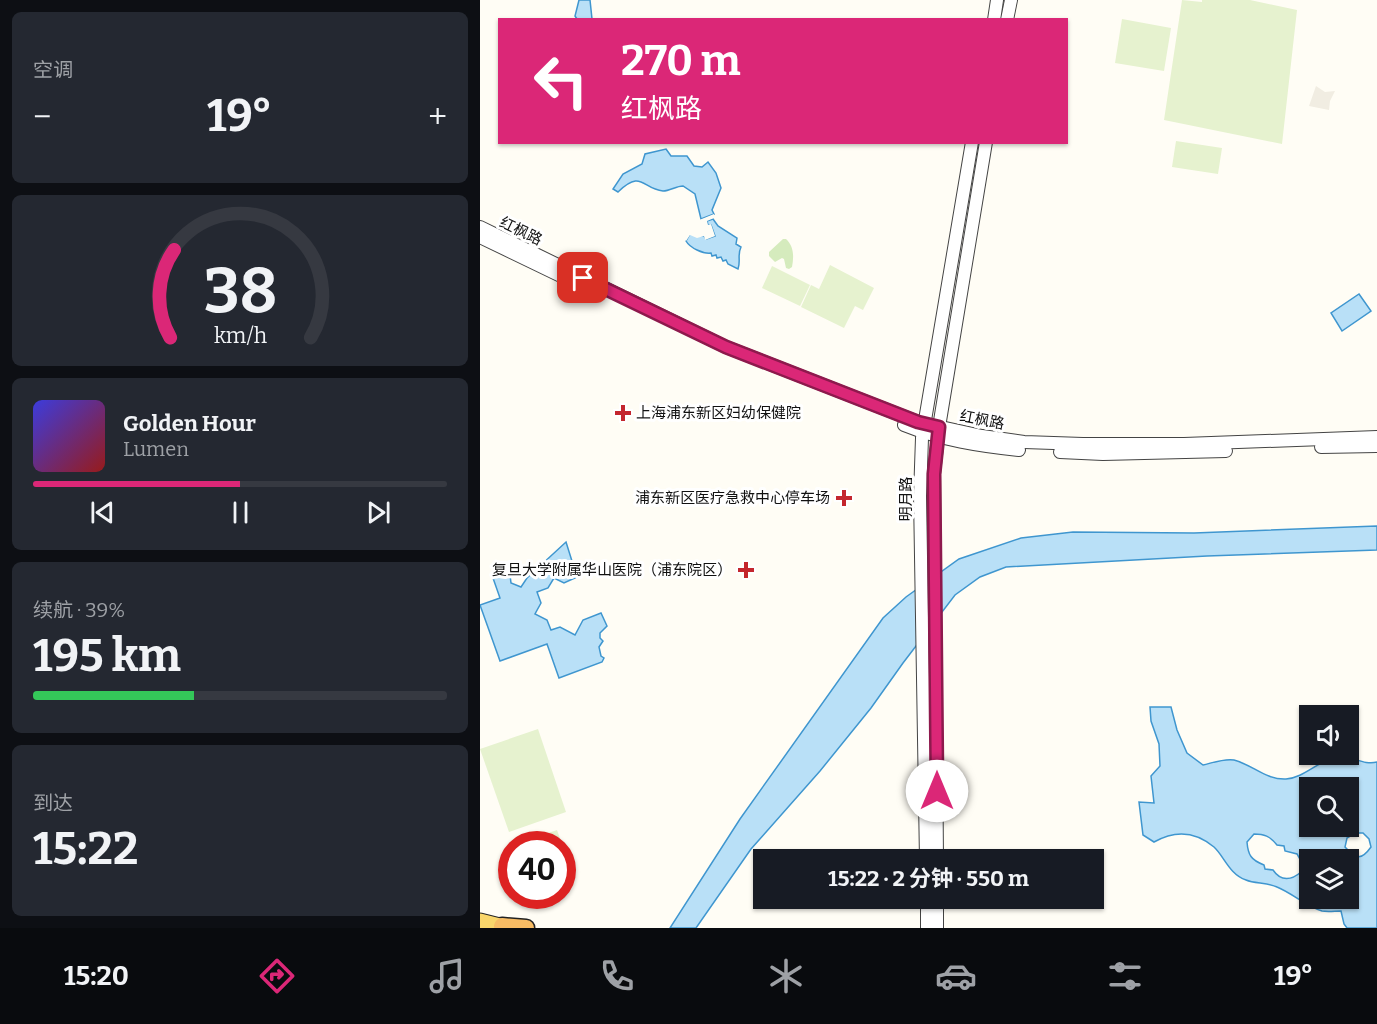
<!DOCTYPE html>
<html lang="zh">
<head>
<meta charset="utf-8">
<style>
	:root { --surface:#171b24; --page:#242831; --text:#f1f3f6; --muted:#9ea1a6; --line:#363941; --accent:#db2777 }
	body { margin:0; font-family:Bitter,"Noto Sans SC",serif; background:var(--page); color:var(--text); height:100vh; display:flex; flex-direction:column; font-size:22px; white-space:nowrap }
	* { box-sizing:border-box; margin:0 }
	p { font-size:20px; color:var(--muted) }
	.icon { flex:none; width:33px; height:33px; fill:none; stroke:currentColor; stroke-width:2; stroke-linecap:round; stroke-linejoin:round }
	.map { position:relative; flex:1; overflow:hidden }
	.details { display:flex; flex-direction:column; gap:12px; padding:12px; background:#0d0f14; width:480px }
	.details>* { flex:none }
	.guide { position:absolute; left:18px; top:18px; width:570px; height:126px; border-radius:0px; box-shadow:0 2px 4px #0004; background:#db2777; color:#fff; overflow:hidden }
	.buttons { position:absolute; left:819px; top:705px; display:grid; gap:12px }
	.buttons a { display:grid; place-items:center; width:60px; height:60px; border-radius:0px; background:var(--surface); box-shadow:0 2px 4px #0004; font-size:30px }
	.speed { position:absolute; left:18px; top:831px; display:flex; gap:12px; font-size:30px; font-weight:700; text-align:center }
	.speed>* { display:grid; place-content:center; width:78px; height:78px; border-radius:50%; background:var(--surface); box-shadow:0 2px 4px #0004; line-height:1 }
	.speed .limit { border:9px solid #d22; background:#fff; color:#111 }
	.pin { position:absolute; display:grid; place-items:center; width:51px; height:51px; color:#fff; margin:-26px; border-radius:12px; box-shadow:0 3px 9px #0006 }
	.me { position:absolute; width:66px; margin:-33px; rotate:0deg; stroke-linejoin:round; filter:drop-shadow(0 0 4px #0008) }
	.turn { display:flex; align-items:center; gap:21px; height:126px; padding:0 24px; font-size:27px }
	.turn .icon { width:78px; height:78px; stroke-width:2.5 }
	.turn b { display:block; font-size:42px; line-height:51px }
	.big { font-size:45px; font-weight:700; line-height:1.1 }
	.details .widget { flex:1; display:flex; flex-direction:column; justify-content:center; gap:9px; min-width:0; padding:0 21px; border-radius:9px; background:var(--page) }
	.details .dial { align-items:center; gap:0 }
	.dial svg { height:156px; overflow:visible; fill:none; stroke:var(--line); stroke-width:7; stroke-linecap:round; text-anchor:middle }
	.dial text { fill:var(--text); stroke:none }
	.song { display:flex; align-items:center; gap:18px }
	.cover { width:72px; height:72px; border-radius:9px; background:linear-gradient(135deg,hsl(240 70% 55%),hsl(0 70% 35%)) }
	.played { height:6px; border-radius:3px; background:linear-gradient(90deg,var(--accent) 50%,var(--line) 50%) }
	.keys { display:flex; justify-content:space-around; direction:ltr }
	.heat { display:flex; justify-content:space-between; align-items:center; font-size:33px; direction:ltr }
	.charge { height:9px; border-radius:4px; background:linear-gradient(90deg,#34c759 39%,var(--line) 0) }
	.trip { position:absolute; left:273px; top:849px; width:351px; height:60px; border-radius:0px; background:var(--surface); box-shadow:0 2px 4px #0004; font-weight:700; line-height:60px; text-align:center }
	.tab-bar { display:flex; height:96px; justify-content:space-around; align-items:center; background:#090b0e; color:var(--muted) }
	.tab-bar .icon { width:42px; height:42px }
	.tab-bar .current { color:var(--accent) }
	.tab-bar b { font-size:27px; color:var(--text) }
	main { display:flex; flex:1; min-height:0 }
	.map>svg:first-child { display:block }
	.grass { fill:#d5ebbd }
	.pitch { fill:#e6f2cf }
	.plaza { fill:#f1ede2 }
	.water { fill:#b9e0f7; stroke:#3f96cf; stroke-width:1.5; fill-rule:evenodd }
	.pier { fill:#fffdf5 }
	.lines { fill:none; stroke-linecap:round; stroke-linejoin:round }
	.tertiary-casing { stroke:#444; stroke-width:14 }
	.primary-casing { stroke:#222; stroke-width:17 }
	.trunk-casing { stroke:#222; stroke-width:19 }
	.tertiary { stroke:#fff; stroke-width:12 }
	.primary { stroke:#f9d66b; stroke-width:15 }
	.trunk { stroke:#f7bc64; stroke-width:16 }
	.route-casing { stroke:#8e194d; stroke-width:15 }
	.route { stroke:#db2777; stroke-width:10 }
	.poi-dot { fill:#c4262e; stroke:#fff; stroke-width:2 }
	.labels { text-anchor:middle; stroke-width:6; stroke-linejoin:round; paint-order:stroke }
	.street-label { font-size:15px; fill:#111; stroke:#fff }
	.poi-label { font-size:15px; fill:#111; stroke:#fff; text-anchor:end }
</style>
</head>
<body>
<main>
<section class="details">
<div class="widget"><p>空调</p>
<div class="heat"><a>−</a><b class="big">19°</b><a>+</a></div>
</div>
<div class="widget dial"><svg viewBox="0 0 100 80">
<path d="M14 69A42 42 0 1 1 86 69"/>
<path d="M14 69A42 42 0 0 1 16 24" stroke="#db2777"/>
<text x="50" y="56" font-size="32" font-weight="700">38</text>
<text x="50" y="72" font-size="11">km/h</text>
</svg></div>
<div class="widget">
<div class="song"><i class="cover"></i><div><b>Golden Hour</b><p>Lumen</p></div></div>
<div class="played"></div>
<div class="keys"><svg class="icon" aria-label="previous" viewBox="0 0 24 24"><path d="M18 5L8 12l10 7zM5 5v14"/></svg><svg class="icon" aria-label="pause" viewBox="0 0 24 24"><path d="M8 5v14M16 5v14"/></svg><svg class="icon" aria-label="next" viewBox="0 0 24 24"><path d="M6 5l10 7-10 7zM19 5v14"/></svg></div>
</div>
<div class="widget"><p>续航 · 39%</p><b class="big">195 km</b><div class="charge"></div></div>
<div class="widget"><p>到达</p><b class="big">15:22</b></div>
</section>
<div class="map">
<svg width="897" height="928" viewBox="0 0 897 928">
	<rect width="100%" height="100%" fill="#fffdf5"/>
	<path class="grass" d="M303 239H306C314 246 314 257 312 267L309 269 306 268 304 259 302 258 295 262 289 256V252Z"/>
	<g class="pitch">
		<path d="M702 0 722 2V0H770L817 10 802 144 684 120Z"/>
		<path d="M642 19 691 28 684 71 635 63Z"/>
		<path d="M696 141 742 148 738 174 692 167Z"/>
		<path d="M350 265 394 288 383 310 375 306 364 328 321 307 331 285 339 289Z"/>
		<path d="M292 266 330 285 320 306 282 288Z"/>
		<path d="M58 729 86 812 29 832 0 749Z"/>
		<path d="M77 830 82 844H50L48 840Z"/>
	</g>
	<path class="plaza" d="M836 86 845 92 855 91 850 101 849 110 829 106Z"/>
	<g class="water">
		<path d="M99 0H110L112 19H97L95 16Z"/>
		<path d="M186 149 191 156H207L214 166 222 167 228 162 236 173 241 188 232 210 234 214 221 219 215 194 203 186C196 186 190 191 183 191 162 189 162 169 138 192L133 189 143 174 162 164 165 154Z"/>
		<path d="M233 219 238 226 257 238 256 244 261 247C257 255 261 261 258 269L248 264 246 260 243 261 241 257 237 258 236 255 232 256 231 253C223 254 210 248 206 241L210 234 224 236 226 239 235 236 231 225H228L227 221Z"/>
		<path d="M879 294 891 311 862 331 851 313Z"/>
		<path d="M897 526V550L727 556 526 567 500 577 475 595 423 663 391 708 340 771 271 849 216 928H190L260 819 403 618 426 597 479 559 541 538 593 532 714 533Z"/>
		<path d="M86 542 97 577 84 583 74 578 68 588 57 592 61 603 55 614 67 620 71 630 80 627 95 635 103 620 121 613 127 626 120 633V638L123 641 119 647 121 656 124 658 122 662 79 678 67 644 20 661 0 605 20 598 13 578 17 577 19 573 30 575 31 583 41 587 47 578Z"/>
		<path d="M670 707H691L697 730 707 753 723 765C732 763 745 758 754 760 773 765 786 780 806 779 824 778 839 760 857 757 870 754 883 766 897 762V928H867L864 924 861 911C855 911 848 912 842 911 827 907 812 893 797 887 787 882 775 884 766 880 749 874 744 856 734 847 715 831 695 830 674 842L663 835 659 802 674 803 671 776 680 766 679 744 671 721ZM830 788H868V826H830ZM875 833H883L889 839 891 847C881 861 876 859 865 847L867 838ZM774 834C784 834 790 836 797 845L804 846 805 851 817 854 822 863 821 872C812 880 801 882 793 870L785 869 784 865C771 860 768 855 767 842ZM830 860H868V898H830Z"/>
	</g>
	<path class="pier" d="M234 214V218L227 221 228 225 231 224 235 236 225 240 224 236 217 238 210 235 206 241 204 239 212 223Z"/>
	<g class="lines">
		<defs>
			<g id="tertiary">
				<path d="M514 20 517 0"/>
				<path d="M527 20 531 0"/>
				<path d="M0 227 246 347 438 422 502 436 544 442 603 444H704L897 437"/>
				<path d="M0 237 114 292"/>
				<path d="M424 425C461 440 500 446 539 450"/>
				<path d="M841 447 897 446"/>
				<path d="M580 452 623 454 746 451"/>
				<path d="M446 860 440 496 442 438 492 142"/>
				<path d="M457 860 454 474 459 427 506 142"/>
				<path d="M447 898V928"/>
				<path d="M457 898V928"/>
			</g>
			<path id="primary" d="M0 921 28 928"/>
			<path id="trunk" d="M22 926 46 928"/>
		</defs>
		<use href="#tertiary" class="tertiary-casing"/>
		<use href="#primary" class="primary-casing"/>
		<use href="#trunk" class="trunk-casing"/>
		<use href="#tertiary" class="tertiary"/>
		<use href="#primary" class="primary"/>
		<use href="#trunk" class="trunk"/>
	</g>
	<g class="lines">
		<defs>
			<path id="route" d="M103 278 246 347 438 422 459 427 454 474 457 791"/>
		</defs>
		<use href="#route" class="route-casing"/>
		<use href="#route" class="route"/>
	</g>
	<g class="poi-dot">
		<path d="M140 404h6v6h6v6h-6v6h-6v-6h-6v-6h6z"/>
		<path d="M361 489h6v6h6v6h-6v6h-6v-6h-6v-6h6z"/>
		<path d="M263 561h6v6h6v6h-6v6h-6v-6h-6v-6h6z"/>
	</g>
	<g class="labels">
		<g class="street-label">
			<text transform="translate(41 231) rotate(26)" y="5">红枫路</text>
			<text transform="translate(502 420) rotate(11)" y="5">红枫路</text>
			<text transform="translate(426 499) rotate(-90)" y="5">明月路</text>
		</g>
		<g class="poi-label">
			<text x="156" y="418" text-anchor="start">上海浦东新区妇幼保健院</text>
			<text x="350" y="503">浦东新区医疗急救中心停车场</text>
			<text x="252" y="575">复旦大学附属华山医院（浦东院区）</text>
		</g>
	</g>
</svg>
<div class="buttons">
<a><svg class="icon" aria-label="sound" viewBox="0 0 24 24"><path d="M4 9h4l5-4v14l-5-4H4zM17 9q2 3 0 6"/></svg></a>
<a><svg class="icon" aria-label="search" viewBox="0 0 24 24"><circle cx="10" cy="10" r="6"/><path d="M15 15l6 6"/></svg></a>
<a><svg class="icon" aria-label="layers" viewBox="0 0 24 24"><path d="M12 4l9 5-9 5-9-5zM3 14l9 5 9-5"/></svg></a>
</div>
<div class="speed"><div class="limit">40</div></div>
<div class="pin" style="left:103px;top:278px;background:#d93025"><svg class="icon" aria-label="arrive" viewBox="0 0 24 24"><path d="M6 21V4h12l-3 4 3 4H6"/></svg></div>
<svg class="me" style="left:457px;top:791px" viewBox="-20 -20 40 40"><circle r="19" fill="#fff"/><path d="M0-13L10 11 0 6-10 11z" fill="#db2777"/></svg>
<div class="trip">15:22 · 2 分钟 · 550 m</div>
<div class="guide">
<div class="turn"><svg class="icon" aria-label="left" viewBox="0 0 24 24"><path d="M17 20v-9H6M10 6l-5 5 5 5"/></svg><div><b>270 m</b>红枫路</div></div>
</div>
</div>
</main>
<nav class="tab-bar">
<b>15:20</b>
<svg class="icon current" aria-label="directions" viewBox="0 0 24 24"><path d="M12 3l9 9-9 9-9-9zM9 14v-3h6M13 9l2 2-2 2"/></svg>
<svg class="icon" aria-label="music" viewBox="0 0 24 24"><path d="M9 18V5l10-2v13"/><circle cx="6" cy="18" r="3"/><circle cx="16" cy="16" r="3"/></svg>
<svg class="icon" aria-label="phone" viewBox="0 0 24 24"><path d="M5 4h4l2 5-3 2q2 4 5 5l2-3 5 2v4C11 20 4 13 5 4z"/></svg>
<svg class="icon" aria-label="climate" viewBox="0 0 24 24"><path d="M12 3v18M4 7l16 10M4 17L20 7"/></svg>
<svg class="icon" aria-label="car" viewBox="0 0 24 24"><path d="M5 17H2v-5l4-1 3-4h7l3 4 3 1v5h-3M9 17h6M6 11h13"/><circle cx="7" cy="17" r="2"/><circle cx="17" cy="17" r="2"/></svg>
<svg class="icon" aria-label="filters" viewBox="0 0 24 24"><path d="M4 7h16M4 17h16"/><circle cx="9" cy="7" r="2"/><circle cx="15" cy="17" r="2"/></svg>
<b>19°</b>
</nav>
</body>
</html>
